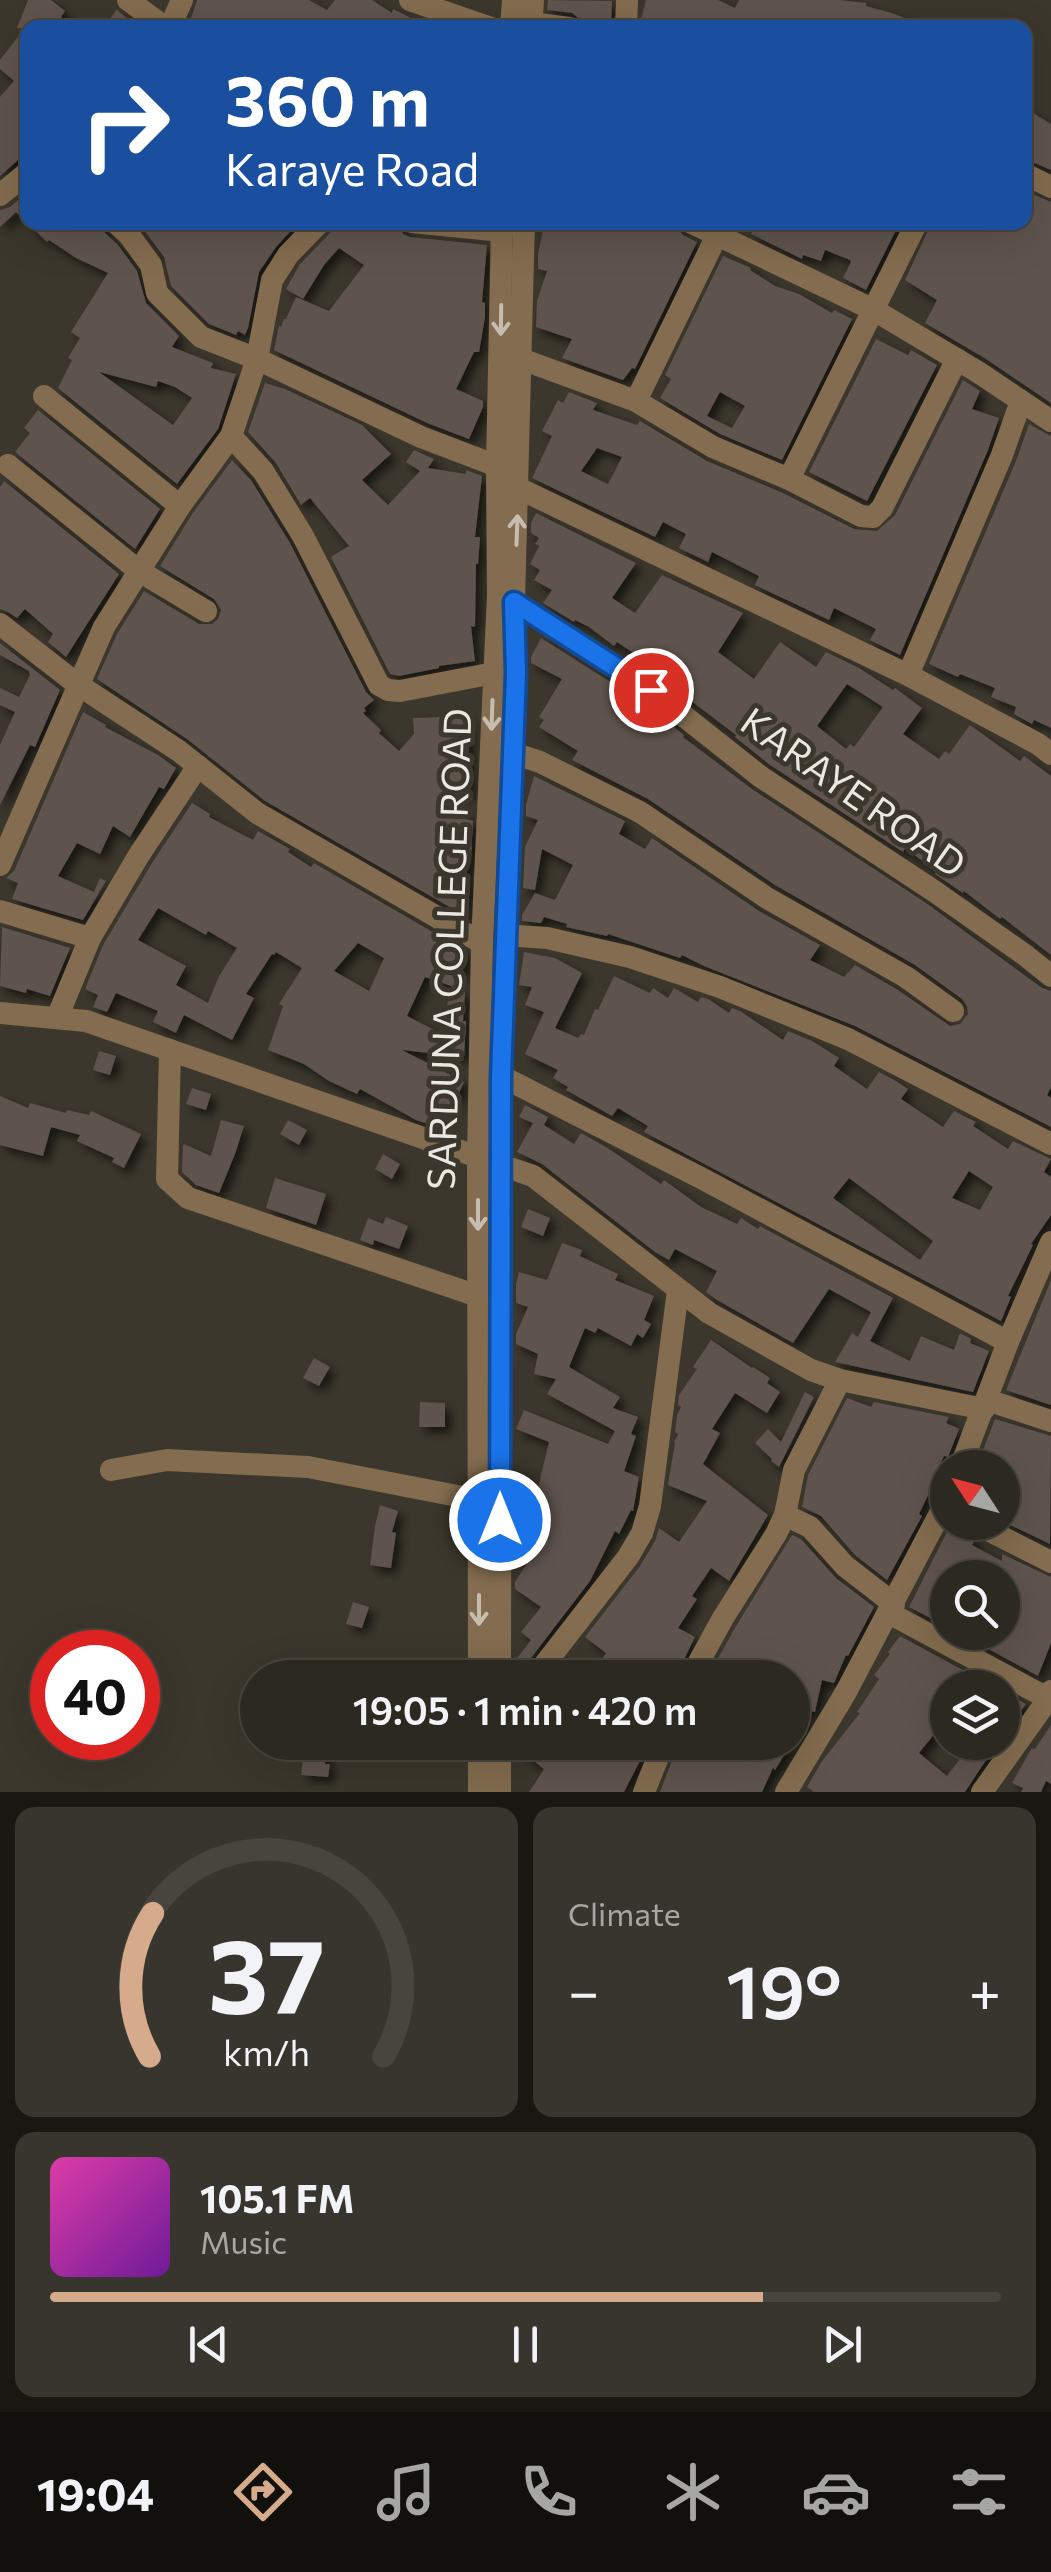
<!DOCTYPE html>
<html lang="en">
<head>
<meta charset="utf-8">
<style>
	:root { --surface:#2c2921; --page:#38352e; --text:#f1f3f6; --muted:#a6a6a5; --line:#48453f; --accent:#d6ab8b }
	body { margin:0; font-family:Commissioner,sans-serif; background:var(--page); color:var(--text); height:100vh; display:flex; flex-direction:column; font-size:38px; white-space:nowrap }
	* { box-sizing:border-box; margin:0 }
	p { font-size:32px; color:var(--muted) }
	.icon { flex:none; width:55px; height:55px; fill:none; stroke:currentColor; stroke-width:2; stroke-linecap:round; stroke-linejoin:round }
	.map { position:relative; height:1792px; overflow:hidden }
	.sheet { display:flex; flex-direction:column; gap:15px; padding:15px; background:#181712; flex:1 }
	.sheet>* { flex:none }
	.banner { position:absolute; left:20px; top:20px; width:1012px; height:210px; border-radius:20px; box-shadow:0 10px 40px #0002,0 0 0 2px var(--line); background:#1a4fa0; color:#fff; overflow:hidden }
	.needle { width:65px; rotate:306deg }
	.tools { position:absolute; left:930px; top:1450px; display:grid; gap:20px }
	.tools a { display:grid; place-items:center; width:90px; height:90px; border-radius:50%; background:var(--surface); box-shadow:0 10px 40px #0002,0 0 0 2px var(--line); font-size:50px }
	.speed { position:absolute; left:30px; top:1630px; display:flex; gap:20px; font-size:50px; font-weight:700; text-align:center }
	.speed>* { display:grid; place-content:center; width:130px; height:130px; border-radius:50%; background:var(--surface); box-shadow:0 10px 40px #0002,0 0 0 2px var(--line); line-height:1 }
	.speed .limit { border:15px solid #d22; background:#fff; color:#111 }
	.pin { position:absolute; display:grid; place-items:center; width:85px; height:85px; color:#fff; margin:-42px; border:5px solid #fff; border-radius:50%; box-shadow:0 2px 10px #0007 }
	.me { position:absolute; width:110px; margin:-55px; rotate:0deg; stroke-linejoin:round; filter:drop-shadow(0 0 8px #0008) }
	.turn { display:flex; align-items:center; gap:35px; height:210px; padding:0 40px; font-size:45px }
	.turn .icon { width:130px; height:130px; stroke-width:2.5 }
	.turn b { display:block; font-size:70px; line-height:85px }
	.big { font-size:75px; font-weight:600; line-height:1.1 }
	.sheet .widget { flex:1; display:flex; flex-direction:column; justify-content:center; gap:15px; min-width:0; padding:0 35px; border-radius:20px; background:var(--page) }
	.sheet .dial { align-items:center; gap:0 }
	.dial svg { height:260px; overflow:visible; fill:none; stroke:var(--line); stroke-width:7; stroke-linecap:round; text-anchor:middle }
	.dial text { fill:var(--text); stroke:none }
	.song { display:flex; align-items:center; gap:30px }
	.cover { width:120px; height:120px; border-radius:15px; background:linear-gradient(135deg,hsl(320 70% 55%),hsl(280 70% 35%)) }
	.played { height:10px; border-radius:5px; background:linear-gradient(90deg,var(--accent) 75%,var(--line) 75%) }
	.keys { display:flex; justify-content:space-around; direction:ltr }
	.heat { display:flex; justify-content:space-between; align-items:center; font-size:55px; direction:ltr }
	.sheet .tiles { flex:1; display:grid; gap:15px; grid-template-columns:1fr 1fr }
	.widget:last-child { grid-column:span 2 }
	.trip { position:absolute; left:240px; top:1660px; width:570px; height:100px; border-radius:50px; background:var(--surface); box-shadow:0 10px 40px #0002,0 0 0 2px var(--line); font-weight:600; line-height:100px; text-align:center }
	.tabs { display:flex; height:160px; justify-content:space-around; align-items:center; background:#12100d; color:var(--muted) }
	.tabs .icon { width:70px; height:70px }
	.tabs .current { color:var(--accent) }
	.tabs b { font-size:45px; color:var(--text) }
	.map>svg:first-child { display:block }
	.building { fill:#5f524d; fill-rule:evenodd; filter:url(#shadow) }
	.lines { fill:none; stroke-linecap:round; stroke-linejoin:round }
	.minor { stroke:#836c4f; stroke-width:22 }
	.oneway { stroke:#c7bdaf }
	.route-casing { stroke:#114b97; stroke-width:25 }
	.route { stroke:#1a73e8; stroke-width:18 }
	.labels { text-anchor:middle; stroke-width:10; stroke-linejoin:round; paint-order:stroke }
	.street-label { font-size:38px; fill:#ebe8e2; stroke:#3b372c }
</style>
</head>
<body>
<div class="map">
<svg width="1051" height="1792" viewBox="0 0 1051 1792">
	<defs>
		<filter id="shadow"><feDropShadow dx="6" dy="6" stdDeviation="5" flood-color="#0009"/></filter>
	</defs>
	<rect width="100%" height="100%" fill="#3b372c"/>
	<g class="building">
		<path d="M28 0H51L65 11 61 17 75 28H28V157L18 160 0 176V97L14 81 0 69V60L25 28H17Z"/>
		<path d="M197 0H309L327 10 335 0H372L392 13 393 9 431 28H188Z"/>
		<path d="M548 0 612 1 611 24 582 21 572 13 547 10Z"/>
		<path d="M646 0H718L735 8 739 0H839L866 3V6L895 14 923 26 673 28 641 19Z"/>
		<path d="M117 9 119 12 140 28H104Z"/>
		<path d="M1025 108 1051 124V170L1025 159Z"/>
		<path d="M1025 191 1051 202V403L986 359 925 323 937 300 905 280 932 222H1025Z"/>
		<path d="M28 192V222H61L68 229 75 222H100L104 232 118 245 137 271 146 303 179 336 172 347 213 363 211 368 236 374 218 429 177 484 58 388 72 360 68 358 80 338 71 332 108 273 76 258 49 240 47 242 16 212 0 227V210L10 207ZM99 372 156 387 158 381 175 387 192 398 173 425Z"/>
		<path d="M138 222H299L276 247 259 272 248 328 245 335 238 331 236 335 209 324 171 286 164 257Z"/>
		<path d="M335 222H397L403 234 410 237 487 245 482 302 485 303V317L479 352H474L456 389 483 401V407L469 439 427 423 274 350 279 326 281 327 284 319H286L296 297 329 311 364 265 339 248 324 265 303 299 286 289 300 264 331 232Z"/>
		<path d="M545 222H662L677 228 683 235 697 242 635 369 632 368 623 380 562 358 572 339 536 327 537 301 547 271 538 269V254Z"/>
		<path d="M759 222H900L866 290 843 278 851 262 850 260 825 250 821 261 803 255 802 259 751 234Z"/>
		<path d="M723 256 751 268 750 270 775 286 799 294 832 313 834 310 852 319 782 460 720 434 660 398 671 379 665 375ZM720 392 745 406 732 428 707 416Z"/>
		<path d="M876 339 908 355 911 350 937 365 867 501 809 472Z"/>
		<path d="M963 380 980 391 972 409 999 418 988 450 900 655 870 640 876 629 834 608 829 620 755 585 759 576 712 552 708 562 679 548 686 534 663 522 655 537 532 478 552 436 542 431 558 400 563 403 569 392 597 403 593 410 637 425 640 421 707 461 783 493 854 529 877 531 895 515ZM597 448 622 457 608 484 581 471Z"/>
		<path d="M265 383 285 389 362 425 391 454 362 480 388 505 420 471 406 462 414 450 434 459 428 468 466 474V470L482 476 475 537H480L478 564H476L475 627 471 626 475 661 439 666V668L399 676 390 674 331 557 349 546 310 498 301 505 276 463 248 432Z"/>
		<path d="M38 410 160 509 135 549 15 452 30 433 24 428Z"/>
		<path d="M1029 424 1051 436V728L1034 720 1032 724 1014 714 1016 707 991 697 995 688 960 674 958 677 929 664 1016 461Z"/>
		<path d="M232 460 251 480 290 543 366 692 374 700 364 708 366 711 363 713 381 730 379 733 399 751 414 734 413 718 468 716 469 794H441L465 811 460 817 473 821 471 857 465 878H470L467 917 265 801 187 739 97 679 117 634 144 591 199 624H212L218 619 221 610 214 599 160 566 192 514Z"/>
		<path d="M4 481 119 574 66 657 48 642 53 634 25 609 17 618 8 612 0 609V487Z"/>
		<path d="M536 513 636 563 612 598 635 613 662 575 743 613 718 652 754 679 780 642 816 667 826 652 859 668 893 690 895 688 922 708 903 734 939 759 945 751 949 754 970 725 1020 761 1024 756 1051 776V955L1002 917 1000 919 964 891 963 893 935 874 936 871 905 848 903 852 770 765 735 737 736 735 662 679 664 675 650 664 617 642 614 646 589 627 575 620 574 622 543 603 552 590 534 580 540 570 530 564 539 546 535 544 539 538 531 533V523ZM847 684 883 707 854 747 850 744 846 749 817 726Z"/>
		<path d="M541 638 642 702 684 735 683 737 752 789 926 903 1042 988 1051 991V1087L1047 1095 1051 1098V1127L855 1026 704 966 682 955 680 958 608 934 607 936 566 927 567 924 544 917 541 923 522 921V915L535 893 555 900 573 865 542 849 535 890 523 888 525 847 538 820 526 816V805L534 776 625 821 619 834 645 849 652 838 759 911 820 945 810 960 844 977 855 965 898 990 950 1026 960 1024 968 1014 967 1006 962 999 915 965 775 885 648 799 572 760 578 751 539 727 544 720 539 717 562 679 531 663V657Z"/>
		<path d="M0 643 60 690 35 747 30 745 0 805V745L15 712 0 705V688L19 697 30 675 29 671 0 655Z"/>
		<path d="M83 712 106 725 105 727 158 755 176 768 164 789 159 787 130 837 113 826 100 854 77 843 58 876 94 892 100 878 106 881 83 920 12 899 18 883 6 878 14 871Z"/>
		<path d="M192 803 210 814 209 817 253 840 258 831 290 849 288 852 311 867 314 863 467 952V958L454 987 425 977 407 1016 444 1035 449 990 465 992 463 1021H466L464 1057 402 1050 464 1082 442 1129 416 1120 360 1089 357 1094 329 1081 304 1064 268 1050 283 1006 279 1004 302 968 276 952 274 955 272 954 246 994 254 998 232 1040 184 1015 176 1033 153 1022 158 1011 116 993 107 1012 93 1007 98 995 85 989 103 945 152 863ZM158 908 206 935 208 931 237 948 219 976 208 1003 176 985 186 966 138 940ZM358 943 384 958 369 991 334 971Z"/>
		<path d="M2 927 70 948 50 996 27 989 26 993 0 986Z"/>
		<path d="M524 952 555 958 582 973 555 1028 578 1038 581 1034 584 1035 595 1009 598 1010 614 976 650 993 653 988 668 998 674 988 698 1002 701 997 708 999 729 1013 732 1008 740 1011 783 1040 788 1031 812 1041 839 1058 834 1066 867 1089 879 1072 896 1081 908 1089 901 1099 943 1127 954 1111 976 1122 973 1126 1008 1149 1013 1141 1051 1159 1044 1172 1051 1177V1215L1031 1244 1033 1245 1008 1296 1011 1297 1001 1321 644 1132 648 1126 618 1108 612 1116 566 1090 568 1087 553 1078 558 1070 525 1054 544 1012 525 1005 532 987 519 985ZM969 1171 993 1187 980 1210 952 1198ZM849 1178 933 1241 920 1260 833 1198Z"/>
		<path d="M99 1051 116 1056 110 1075 93 1070Z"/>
		<path d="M192 1088 211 1094 206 1110 186 1104Z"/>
		<path d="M0 1096 28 1108 30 1103 66 1113 67 1110 89 1115 91 1111 141 1134 124 1168 112 1162 114 1158 77 1141 80 1135 51 1127 43 1156 0 1145Z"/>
		<path d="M525 1105 548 1117 544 1125 574 1144 581 1133 606 1147 661 1184 664 1180 701 1207 737 1224 741 1218 758 1229 760 1226 893 1298 870 1341 910 1361 921 1336 954 1350 960 1333 971 1339 970 1343 989 1351 973 1392 835 1362 852 1333 858 1337 871 1312 829 1289 793 1343 717 1300 706 1292 717 1271 675 1249 669 1260 655 1252 542 1164 517 1152 533 1123 519 1117Z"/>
		<path d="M221 1120 244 1126 235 1154 219 1193 196 1185 182 1172 183 1146 184 1144 211 1156Z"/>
		<path d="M288 1120 307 1130 299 1145 280 1134Z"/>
		<path d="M383 1154 400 1164 392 1179 375 1169Z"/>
		<path d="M275 1178 326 1194 316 1225 266 1208Z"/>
		<path d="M528 1209 550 1218 543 1236 521 1227Z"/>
		<path d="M386 1217 408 1226 399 1249 374 1240 373 1245 360 1240 368 1218 383 1224Z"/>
		<path d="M562 1243 582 1250 580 1256 618 1274 615 1280 654 1296 644 1320 651 1324 643 1338 637 1334 631 1346 598 1328 595 1333 585 1328 569 1367 620 1397 613 1408 638 1417 631 1434 636 1436 624 1471 639 1477 633 1511 631 1510 619 1534 615 1531 590 1581 521 1671 515 1667V1661L531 1640 521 1632 541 1607 515 1589V1582L534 1553 517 1548 526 1520 532 1522 541 1492H537L549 1442 516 1429 524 1410 608 1444 615 1431 547 1394 556 1379 534 1374 538 1354 516 1344V1334L528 1307 516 1303V1284L519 1272 547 1280Z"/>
		<path d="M1051 1280V1405L1006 1390Z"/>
		<path d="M711 1340 752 1368 753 1367 770 1378 767 1383 780 1392 767 1413 735 1393 712 1429 720 1433 703 1464 768 1515 729 1581 711 1568 692 1596 697 1599 678 1628 695 1637 675 1678H590L606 1653 585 1637 640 1566 655 1541 659 1528 679 1542 707 1501 668 1485 675 1443 674 1442 678 1434 675 1432 677 1415 681 1407 678 1405 679 1395 697 1369 693 1367Z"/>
		<path d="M314 1358 330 1367 319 1386 303 1378Z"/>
		<path d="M805 1392 814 1397 779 1467 771 1461 772 1459 755 1443 768 1429 781 1442Z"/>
		<path d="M847 1398 871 1407 874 1402 949 1417 946 1423 959 1429 948 1457 944 1456 930 1486 932 1487 919 1514 922 1516 887 1580 855 1555 821 1516 802 1507 808 1475Z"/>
		<path d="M420 1402 445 1403V1427H419Z"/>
		<path d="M995 1419 1051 1436 1050 1544 1002 1521V1468H976Z"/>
		<path d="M380 1505 398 1511 392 1532 396 1533 391 1568 370 1565 375 1526Z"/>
		<path d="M952 1522H957L960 1531 975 1540 972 1545 1002 1561V1554L1051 1577V1643L1038 1676 957 1632H1002V1578H948V1627L909 1607Z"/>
		<path d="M792 1535 801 1539 836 1578 874 1607 848 1656 846 1655 834 1683 822 1680 815 1712 807 1710 801 1738 795 1748H792V1678H707L736 1626Z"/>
		<path d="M353 1602 369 1607 362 1628 346 1624Z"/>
		<path d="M900 1636 996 1688H948V1734L940 1727 919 1753 947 1776 966 1751 957 1742H998L965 1792H814L807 1787 822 1761 860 1713 857 1712 879 1679 874 1675 890 1654 888 1652Z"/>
		<path d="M1002 1691 1026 1704 1002 1736Z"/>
		<path d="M1051 1725V1784L1046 1781 1041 1792H1021L1023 1788 1012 1783 1030 1751 1032 1748 1035 1749Z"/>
		<path d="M305 1742H327L325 1764H330L328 1777 301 1775Z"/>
		<path d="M515 1742H622L643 1755 624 1792H529L544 1769 515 1746Z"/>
		<path d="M679 1742H792L775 1770 773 1768 762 1792H660Z"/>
	</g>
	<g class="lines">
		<g class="minor">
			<path d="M128 0 166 28"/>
			<path d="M410 0 491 28"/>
			<path d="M531 23 569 28"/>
			<path d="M173 28 174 18 182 0"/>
			<path d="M511 28 513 0"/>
			<path d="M531 28 533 0"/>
			<path d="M626 28 627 0"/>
			<path d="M1025 174 1051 187"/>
			<path d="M0 195 28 172"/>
			<path d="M115 222 129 235 151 265 157 293 201 337 257 359 421 437 497 466"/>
			<path d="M412 222 502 231"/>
			<path d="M690 222 874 310 978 372 1051 421"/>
			<path d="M521 359 636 401 713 447 789 479 861 516 873 517 882 508 957 359"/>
			<path d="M44 396 180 506"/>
			<path d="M636 401 722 225"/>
			<path d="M231 436 263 471 303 536 379 685 388 690 400 691 494 673"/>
			<path d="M8 465 139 571 206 611"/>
			<path d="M789 479 917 222"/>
			<path d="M518 488 908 675 1038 744 1051 754"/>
			<path d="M504 597 651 690 761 777 934 891 1025 955 1051 976"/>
			<path d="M0 624 77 684 179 751 257 813 482 943"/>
			<path d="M908 675 1002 455 1021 401"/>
			<path d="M513 753 540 762 640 812 767 898 906 977 953 1011"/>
			<path d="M0 865 104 627 180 506 231 436 257 359 272 280 288 255 320 222"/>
			<path d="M0 911 90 938"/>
			<path d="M505 935 547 938 630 957 720 987 848 1039 1051 1144"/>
			<path d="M0 1013 86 1021 478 1157"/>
			<path d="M57 1018 90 938 139 855 198 766"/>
			<path d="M170 1050 167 1179 188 1198 478 1296"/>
			<path d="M501 1076 703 1179 1008 1342"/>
			<path d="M501 1165 533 1176 709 1313 811 1370 840 1380 984 1409"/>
			<path d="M987 1400 1051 1421"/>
			<path d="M960 1468 1008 1342 1051 1242"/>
			<path d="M111 1470 167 1460 308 1467 478 1500"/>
			<path d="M785 1515 810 1527 845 1566 894 1604"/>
			<path d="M972 1522 1051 1562"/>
			<path d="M889 1613 1051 1700"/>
			<path d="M479 1678 478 1157 482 943 498 595 497 466 502 222"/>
			<path d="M500 1678 501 1076 516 673 514 602 524 222"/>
			<path d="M534 1678 628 1557 642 1533 650 1506 678 1290"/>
			<path d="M690 1678 723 1618 776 1534 785 1515 794 1470 840 1380"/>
			<path d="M479 1742V1792"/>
			<path d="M500 1742V1792"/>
			<path d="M644 1792 664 1742"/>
			<path d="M786 1792 846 1692 948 1498"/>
			<path d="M982 1792 1049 1698 1051 1691"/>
		</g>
	</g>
	<defs><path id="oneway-shaft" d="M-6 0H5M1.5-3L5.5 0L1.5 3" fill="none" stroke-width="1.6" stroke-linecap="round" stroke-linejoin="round" transform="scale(2.5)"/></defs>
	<g class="oneway">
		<use href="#oneway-shaft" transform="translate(501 320) rotate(91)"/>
		<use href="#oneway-shaft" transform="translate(517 530) rotate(-88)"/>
		<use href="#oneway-shaft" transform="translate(492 715) rotate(92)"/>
		<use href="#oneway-shaft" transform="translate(478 1215) rotate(90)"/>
		<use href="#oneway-shaft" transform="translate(479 1610) rotate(90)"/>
	</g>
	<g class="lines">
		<defs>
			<path id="route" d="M500 1520 501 1076 516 673 514 602 651 690"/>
		</defs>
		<use href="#route" class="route-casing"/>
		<use href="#route" class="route"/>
	</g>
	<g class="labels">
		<g class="street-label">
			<text transform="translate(853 793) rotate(35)" y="13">KARAYE ROAD</text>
			<text transform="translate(450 949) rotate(-88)" y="13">SARDUNA COLLEGE ROAD</text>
		</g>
	</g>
</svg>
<div class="tools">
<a><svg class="needle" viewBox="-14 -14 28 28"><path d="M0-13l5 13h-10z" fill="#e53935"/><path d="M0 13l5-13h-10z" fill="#a6a6a5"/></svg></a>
<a><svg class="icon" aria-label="search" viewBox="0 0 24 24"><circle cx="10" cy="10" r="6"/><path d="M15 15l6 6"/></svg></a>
<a><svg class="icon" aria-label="layers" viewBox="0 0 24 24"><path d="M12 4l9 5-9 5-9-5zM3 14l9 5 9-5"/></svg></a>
</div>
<div class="speed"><div class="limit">40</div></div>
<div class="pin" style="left:651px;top:690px;background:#d93025"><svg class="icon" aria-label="arrive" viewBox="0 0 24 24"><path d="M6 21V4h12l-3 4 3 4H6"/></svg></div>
<svg class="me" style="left:500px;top:1520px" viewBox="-20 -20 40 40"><circle r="17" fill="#1a73e8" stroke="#fff" stroke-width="3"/><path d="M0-11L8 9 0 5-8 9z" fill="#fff"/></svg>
<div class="trip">19:05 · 1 min · 420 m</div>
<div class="banner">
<div class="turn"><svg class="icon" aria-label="right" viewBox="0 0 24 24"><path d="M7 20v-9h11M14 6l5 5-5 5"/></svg><div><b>360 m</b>Karaye Road</div></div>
</div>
</div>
<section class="sheet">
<div class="tiles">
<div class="widget dial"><svg viewBox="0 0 100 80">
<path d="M14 69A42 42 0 1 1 86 69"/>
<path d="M14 69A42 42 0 0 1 15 25" stroke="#d6ab8b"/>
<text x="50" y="56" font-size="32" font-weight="700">37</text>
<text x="50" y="72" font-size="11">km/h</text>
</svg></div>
<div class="widget"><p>Climate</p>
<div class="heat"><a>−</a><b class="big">19°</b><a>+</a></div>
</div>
<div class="widget">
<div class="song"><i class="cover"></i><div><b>105.1 FM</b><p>Music</p></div></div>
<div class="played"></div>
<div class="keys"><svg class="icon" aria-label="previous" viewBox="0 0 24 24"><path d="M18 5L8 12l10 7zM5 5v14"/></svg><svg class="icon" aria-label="pause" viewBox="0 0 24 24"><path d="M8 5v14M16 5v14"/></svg><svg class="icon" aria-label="next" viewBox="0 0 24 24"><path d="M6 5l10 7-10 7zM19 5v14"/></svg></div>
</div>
</div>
</section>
<nav class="tabs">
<b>19:04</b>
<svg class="icon current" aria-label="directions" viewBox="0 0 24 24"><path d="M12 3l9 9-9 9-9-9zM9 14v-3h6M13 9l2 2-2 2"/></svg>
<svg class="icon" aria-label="music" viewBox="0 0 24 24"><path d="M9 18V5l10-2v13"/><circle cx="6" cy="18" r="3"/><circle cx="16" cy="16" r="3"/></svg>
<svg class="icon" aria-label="phone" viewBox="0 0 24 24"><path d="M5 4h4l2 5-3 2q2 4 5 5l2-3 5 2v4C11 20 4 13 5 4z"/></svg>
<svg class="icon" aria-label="climate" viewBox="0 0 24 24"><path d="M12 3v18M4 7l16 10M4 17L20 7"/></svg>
<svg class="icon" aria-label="car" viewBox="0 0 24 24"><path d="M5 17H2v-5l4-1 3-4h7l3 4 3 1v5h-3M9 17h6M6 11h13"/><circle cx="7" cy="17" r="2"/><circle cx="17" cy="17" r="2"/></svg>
<svg class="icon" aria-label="filters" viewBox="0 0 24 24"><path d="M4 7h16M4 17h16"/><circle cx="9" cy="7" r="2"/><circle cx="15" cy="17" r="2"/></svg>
</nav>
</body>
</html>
